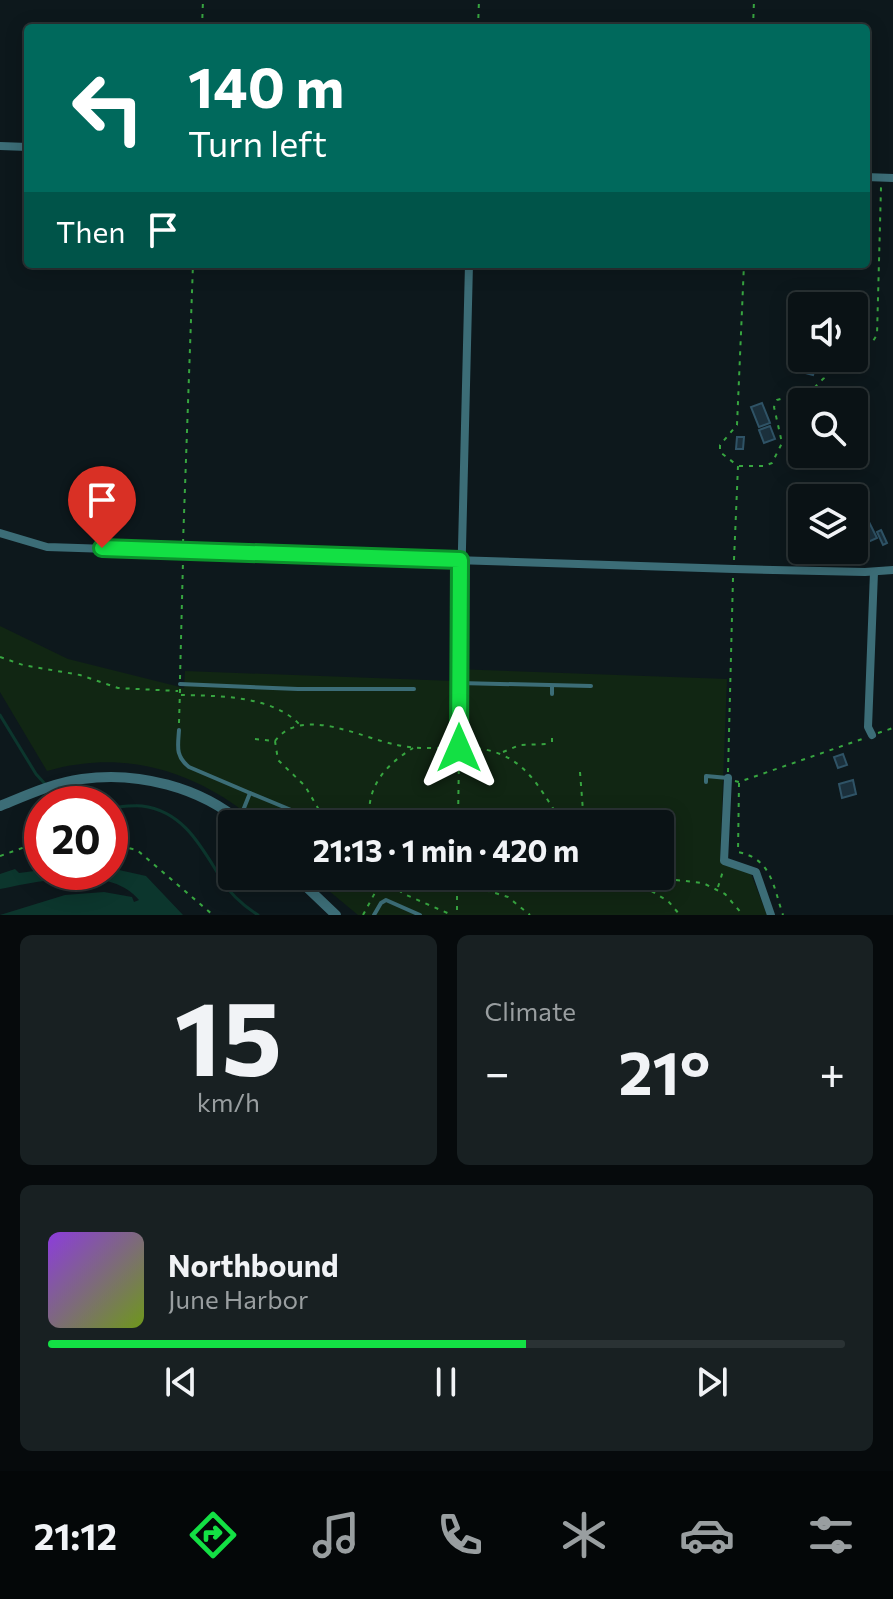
<!DOCTYPE html>
<html lang="en">
<head>
<meta charset="utf-8">
<style>
	:root { --surface:#0a1215; --page:#182022; --text:#f1f3f6; --muted:#999ea0; --line:#2a3234; --accent:#13e044 }
	body { margin:0; font-family:Commissioner,sans-serif; background:var(--page); color:var(--text); height:100vh; display:flex; flex-direction:column; font-size:30px; white-space:nowrap }
	* { box-sizing:border-box; margin:0 }
	p { font-size:26px; color:var(--muted) }
	.icon { flex:none; width:44px; height:44px; fill:none; stroke:currentColor; stroke-width:2; stroke-linecap:round; stroke-linejoin:round }
	.map { position:relative; height:915px; overflow:hidden }
	.panel { display:flex; flex-direction:column; gap:20px; padding:20px; background:#060a0c; flex:1 }
	.panel>* { flex:none }
	.hud { position:absolute; left:24px; top:24px; width:846px; height:244px; border-radius:8px; box-shadow:0 4px 20px #0003,0 0 0 2px var(--line); background:#00695c; color:#fff; overflow:hidden }
	.controls { position:absolute; left:788px; top:292px; display:grid; gap:16px }
	.controls a { display:grid; place-items:center; width:80px; height:80px; border-radius:8px; background:var(--surface); box-shadow:0 4px 20px #0003,0 0 0 2px var(--line); font-size:40px }
	.speed { position:absolute; left:24px; top:786px; display:flex; gap:16px; font-size:40px; font-weight:700; text-align:center }
	.speed>* { display:grid; place-content:center; width:104px; height:104px; border-radius:50%; background:var(--surface); box-shadow:0 4px 20px #0003,0 0 0 2px var(--line); line-height:1 }
	.speed .limit { border:12px solid #d22; background:#fff; color:#111 }
	.pin { position:absolute; display:grid; place-items:center; width:68px; height:68px; color:#fff; margin:-82px -34px; border-radius:50% 50% 50% 0; rotate:-45deg; box-shadow:0 0 8px #0007 }
	.pin .icon { rotate:45deg }
	.me { position:absolute; width:88px; margin:-44px; rotate:0deg; stroke-linejoin:round; filter:drop-shadow(0 0 6px #0008) }
	.turn { display:flex; align-items:center; gap:28px; height:168px; padding:0 32px; font-size:36px }
	.turn .icon { width:104px; height:104px; stroke-width:2.5 }
	.turn b { display:block; font-size:56px; line-height:68px }
	.then { display:flex; align-items:center; height:76px; padding:0 32px; background:#0003; gap:16px; font-size:30px }
	.big { font-size:60px; font-weight:700; line-height:1.1 }
	.panel .card { flex:1; display:flex; flex-direction:column; justify-content:center; gap:12px; min-width:0; padding:0 28px; border-radius:12px; background:var(--page) }
	.panel .dial { align-items:center; gap:0 }
	.dial b { font-size:104px; line-height:1 }
	.song { display:flex; align-items:center; gap:24px }
	.cover { width:96px; height:96px; border-radius:12px; background:linear-gradient(135deg,hsl(270 70% 55%),hsl(80 70% 35%)) }
	.played { height:8px; border-radius:4px; background:linear-gradient(90deg,var(--accent) 60%,var(--line) 60%) }
	.keys { display:flex; justify-content:space-around; direction:ltr }
	.heat { display:flex; justify-content:space-between; align-items:center; font-size:44px; direction:ltr }
	.panel .tiles { flex:1; display:grid; gap:20px; grid-template-columns:1fr 1fr }
	.card:last-child { grid-column:span 2 }
	.trip { position:absolute; left:218px; top:810px; width:456px; height:80px; border-radius:8px; background:var(--surface); box-shadow:0 4px 20px #0003,0 0 0 2px var(--line); font-weight:700; line-height:80px; text-align:center }
	.dock { display:flex; height:128px; justify-content:space-around; align-items:center; background:#040708; color:var(--muted) }
	.dock .icon { width:56px; height:56px }
	.dock .on { color:var(--accent) }
	.dock b { font-size:36px; color:var(--text) }
	.map>svg:first-child { display:block }
	.green { fill:#112613 }
	.water { fill:#0c362d }
	.lines { fill:none; stroke-linecap:round; stroke-linejoin:round }
	.stream { stroke:#0c362d; stroke-width:3 }
	.building { fill:#1b303c; stroke:#2f5366; stroke-width:2 }
	.path { stroke:#37a540; stroke-width:2; stroke-dasharray:4 6; stroke-linecap:butt }
	.service { stroke:#3c6d77; stroke-width:4 }
	.minor { stroke:#3c6d77; stroke-width:8 }
	.tertiary { stroke:#3c6d77; stroke-width:10 }
	.route-casing { stroke:#0c922c; stroke-width:20 }
	.route { stroke:#13e044; stroke-width:14 }
</style>
</head>
<body>
<div class="map">
<svg width="893" height="915" viewBox="0 0 893 915">
	<rect width="100%" height="100%" fill="#0d181c"/>
	<path class="green" d="M0 626 68 659 184 688 185 671 454 681 455 669 727 679 720 859 751 874 767 915H358L311 876H660V824H260C198 772 127 748 47 771L0 692Z"/>
	<path class="water" d="M110 868 146 876 183 915H0L65 895 104 892 132 897 134 902 139 900C110 864 39 881 0 889V874L15 869 19 873 42 870V872H110Z"/>
	<g class="lines">
		<g class="stream">
			<path d="M0 715 36 774 46 785"/>
			<path d="M52 790 74 804"/>
			<path d="M110 808C120 807 131 805 142 806 184 811 202 848 222 880 230 894 244 906 258 915"/>
		</g>
	</g>
	<g class="building">
		<path d="M801 361 816 366 813 375 798 371Z"/>
		<path d="M762 403 770 423 759 427 751 407Z"/>
		<path d="M770 426 775 439 764 443 759 430Z"/>
		<path d="M737 437H744L743 449H736Z"/>
		<path d="M867 518 877 538 868 542 858 523Z"/>
		<path d="M881 530 887 543 883 545 877 532Z"/>
		<path d="M843 754 847 765 838 768 834 757Z"/>
		<path d="M853 780 856 794 842 798 839 784Z"/>
	</g>
	<g class="lines">
		<g class="path">
			<path d="M202 28 203 0"/>
			<path d="M478 28 479 0"/>
			<path d="M753 28 754 0"/>
			<path d="M854 339 873 341 877 335 881 187"/>
			<path d="M739 466H764L772 463 782 443 774 407 777 400 813 389 824 378 828 358"/>
			<path d="M183 543 193 264"/>
			<path d="M734 560 738 466 720 452V445L737 425 744 264"/>
			<path d="M0 657 23 665 80 675 118 688 178 691"/>
			<path d="M180 679 183 561"/>
			<path d="M181 695C218 696 272 695 300 725"/>
			<path d="M179 723 180 689"/>
			<path d="M878 733 893 728"/>
			<path d="M255 739 275 741 278 760 305 786 322 815"/>
			<path d="M275 741C302 705 361 738 397 745 415 749 434 748 452 748"/>
			<path d="M552 742V736"/>
			<path d="M467 747C523 751 535 781 563 824"/>
			<path d="M503 752 520 745 548 744"/>
			<path d="M580 772 584 824"/>
			<path d="M728 772 733 578"/>
			<path d="M735 781 739 782 865 738"/>
			<path d="M739 783 738 852C772 859 773 886 783 915"/>
			<path d="M301 813 322 815 329 824"/>
			<path d="M370 824C365 788 384 766 413 748"/>
			<path d="M458 824 459 753"/>
			<path d="M110 844 137 850 213 915"/>
			<path d="M0 856 42 841"/>
			<path d="M457 876V915"/>
			<path d="M618 876 642 885 676 880 703 883 725 894 743 915"/>
			<path d="M457 878 488 879 512 876"/>
			<path d="M382 879 404 894 452 915"/>
			<path d="M457 881 508 897 530 915"/>
			<path d="M643 886 668 901 680 915"/>
			<path d="M718 887 723 871"/>
			<path d="M363 915 384 876"/>
		</g>
		<g class="service">
			<path d="M459 683 591 686"/>
			<path d="M180 684 298 689H414"/>
			<path d="M552 686V694"/>
			<path d="M179 730C178 746 175 756 189 767L250 793 240 818"/>
			<path d="M459 748V671"/>
			<path d="M706 782V776L728 778"/>
			<path d="M250 793 296 812"/>
			<path d="M374 915 381 903 386 900 420 915"/>
		</g>
		<g class="minor">
			<path d="M0 146 28 147"/>
			<path d="M866 177 893 178"/>
			<path d="M0 533 47 547 734 569 865 572 893 570"/>
			<path d="M459 669 469 264"/>
			<path d="M872 735 868 727 874 572"/>
			<path d="M728 778 724 861 756 872 771 915"/>
		</g>
		<g class="tertiary">
			<path d="M0 806C27 795 53 783 82 779 137 771 201 787 243 824"/>
			<path d="M295 876 336 915"/>
		</g>
	</g>
	<g class="lines">
		<defs>
			<path id="route" d="M102 548 460 560 459 748"/>
		</defs>
		<use href="#route" class="route-casing"/>
		<use href="#route" class="route"/>
	</g>
</svg>
<div class="controls">
<a><svg class="icon" aria-label="sound" viewBox="0 0 24 24"><path d="M4 9h4l5-4v14l-5-4H4zM17 9q2 3 0 6"/></svg></a>
<a><svg class="icon" aria-label="search" viewBox="0 0 24 24"><circle cx="10" cy="10" r="6"/><path d="M15 15l6 6"/></svg></a>
<a><svg class="icon" aria-label="layers" viewBox="0 0 24 24"><path d="M12 4l9 5-9 5-9-5zM3 14l9 5 9-5"/></svg></a>
</div>
<div class="speed"><div class="limit">20</div></div>
<div class="pin" style="left:102px;top:548px;background:#d93025"><svg class="icon" aria-label="arrive" viewBox="0 0 24 24"><path d="M6 21V4h12l-3 4 3 4H6"/></svg></div>
<svg class="me" style="left:459px;top:748px" viewBox="-20 -20 40 40"><path d="M0-17L14 15 0 8-14 15z" fill="#13e044" stroke="#fff" stroke-width="4"/></svg>
<div class="trip">21:13 · 1 min · 420 m</div>
<div class="hud">
<div class="turn"><svg class="icon" aria-label="left" viewBox="0 0 24 24"><path d="M17 20v-9H6M10 6l-5 5 5 5"/></svg><div><b>140 m</b>Turn left</div></div>
<div class="then">Then<svg class="icon" aria-label="arrive" viewBox="0 0 24 24"><path d="M6 21V4h12l-3 4 3 4H6"/></svg></div>
</div>
</div>
<section class="panel">
<div class="tiles">
<div class="card dial"><b>15</b><p>km/h</p></div>
<div class="card"><p>Climate</p>
<div class="heat"><a>−</a><b class="big">21°</b><a>+</a></div>
</div>
<div class="card">
<div class="song"><i class="cover"></i><div><b>Northbound</b><p>June Harbor</p></div></div>
<div class="played"></div>
<div class="keys"><svg class="icon" aria-label="previous" viewBox="0 0 24 24"><path d="M18 5L8 12l10 7zM5 5v14"/></svg><svg class="icon" aria-label="pause" viewBox="0 0 24 24"><path d="M8 5v14M16 5v14"/></svg><svg class="icon" aria-label="next" viewBox="0 0 24 24"><path d="M6 5l10 7-10 7zM19 5v14"/></svg></div>
</div>
</div>
</section>
<nav class="dock">
<b>21:12</b>
<svg class="icon on" aria-label="directions" viewBox="0 0 24 24"><path d="M12 3l9 9-9 9-9-9zM9 14v-3h6M13 9l2 2-2 2"/></svg>
<svg class="icon" aria-label="music" viewBox="0 0 24 24"><path d="M9 18V5l10-2v13"/><circle cx="6" cy="18" r="3"/><circle cx="16" cy="16" r="3"/></svg>
<svg class="icon" aria-label="phone" viewBox="0 0 24 24"><path d="M5 4h4l2 5-3 2q2 4 5 5l2-3 5 2v4C11 20 4 13 5 4z"/></svg>
<svg class="icon" aria-label="climate" viewBox="0 0 24 24"><path d="M12 3v18M4 7l16 10M4 17L20 7"/></svg>
<svg class="icon" aria-label="car" viewBox="0 0 24 24"><path d="M5 17H2v-5l4-1 3-4h7l3 4 3 1v5h-3M9 17h6M6 11h13"/><circle cx="7" cy="17" r="2"/><circle cx="17" cy="17" r="2"/></svg>
<svg class="icon" aria-label="filters" viewBox="0 0 24 24"><path d="M4 7h16M4 17h16"/><circle cx="9" cy="7" r="2"/><circle cx="15" cy="17" r="2"/></svg>
</nav>
</body>
</html>
